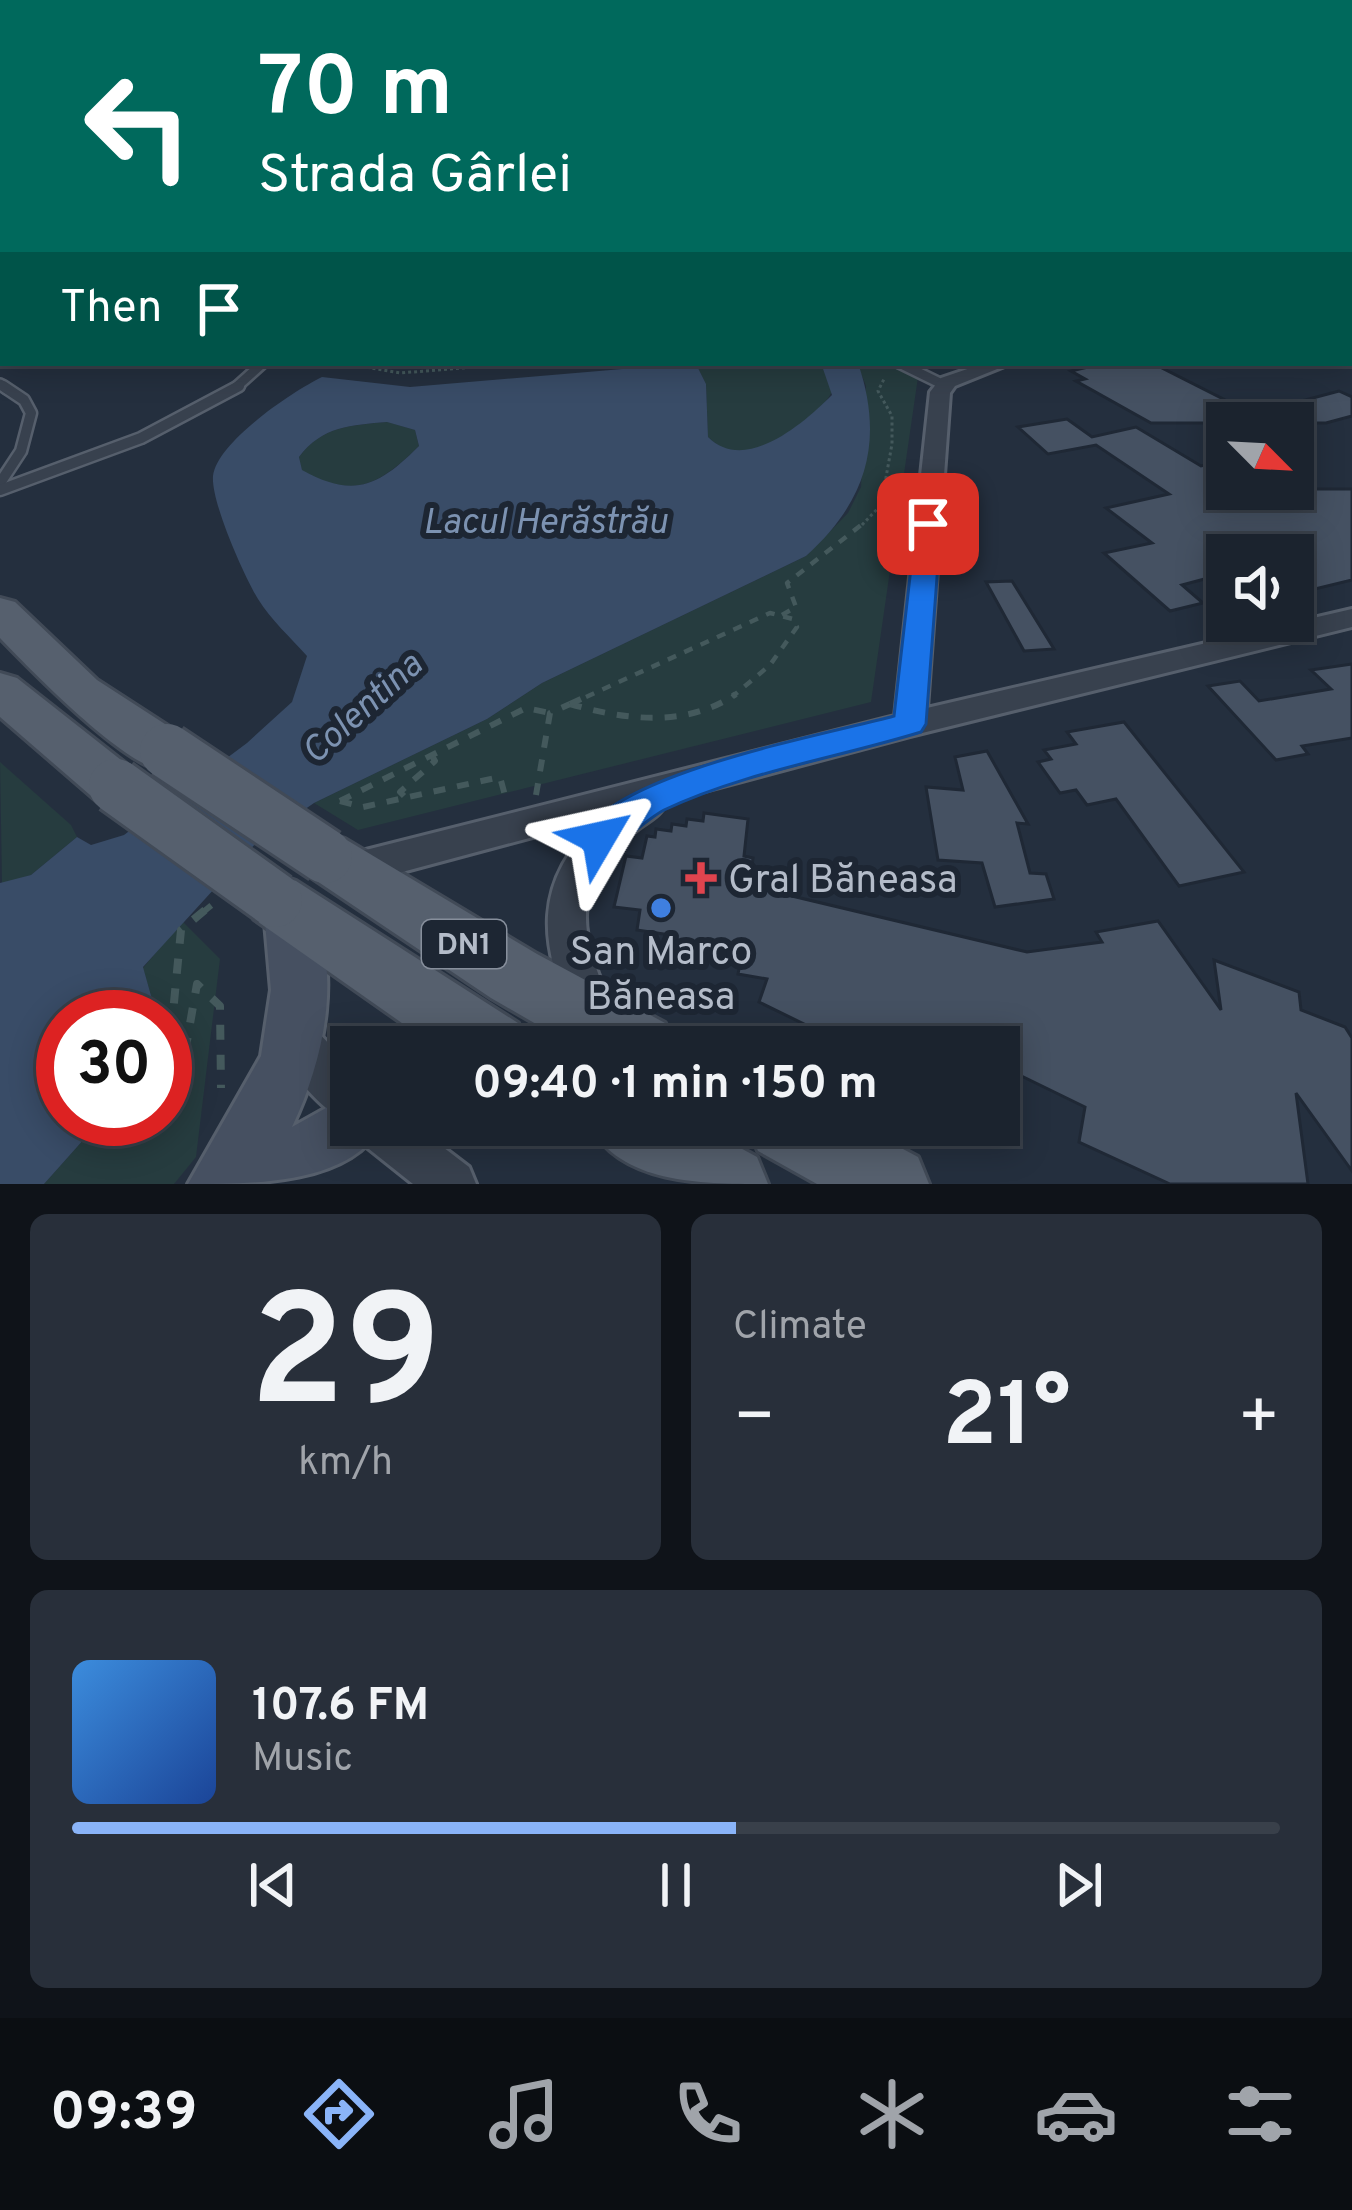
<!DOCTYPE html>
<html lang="en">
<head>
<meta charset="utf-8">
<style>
	:root { --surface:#1b232e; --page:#282f3a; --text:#f1f3f6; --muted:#a0a4aa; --line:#39404a; --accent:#8ab4f8 }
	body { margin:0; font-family:Overpass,sans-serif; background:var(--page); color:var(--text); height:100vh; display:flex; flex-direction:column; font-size:45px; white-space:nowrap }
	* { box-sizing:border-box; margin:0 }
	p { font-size:39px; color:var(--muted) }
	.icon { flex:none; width:66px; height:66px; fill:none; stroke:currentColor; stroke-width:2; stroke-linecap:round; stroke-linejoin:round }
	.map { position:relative; height:1184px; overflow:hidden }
	.details { display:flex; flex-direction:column; gap:30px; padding:30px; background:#0f1319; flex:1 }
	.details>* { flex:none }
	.banner { position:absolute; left:0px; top:0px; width:1353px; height:366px; box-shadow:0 6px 30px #0003,0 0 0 3px var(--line); background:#00695c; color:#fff; overflow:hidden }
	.needle { width:78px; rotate:114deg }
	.buttons { position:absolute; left:1206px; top:402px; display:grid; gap:24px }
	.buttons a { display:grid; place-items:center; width:108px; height:108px; border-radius:0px; background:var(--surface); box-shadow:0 6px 30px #0003,0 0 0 3px var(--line); font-size:60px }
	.speed { position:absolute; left:36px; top:990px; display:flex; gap:24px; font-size:60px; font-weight:700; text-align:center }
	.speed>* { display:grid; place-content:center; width:156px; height:156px; border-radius:50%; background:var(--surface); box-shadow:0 6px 30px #0003,0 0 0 3px var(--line); line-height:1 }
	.speed .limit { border:18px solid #d22; background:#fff; color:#111 }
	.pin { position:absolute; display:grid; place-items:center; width:102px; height:102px; color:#fff; margin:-51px; border-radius:24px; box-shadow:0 6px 18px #0006 }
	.me { position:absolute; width:132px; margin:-66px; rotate:54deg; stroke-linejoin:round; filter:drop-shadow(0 0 9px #0008) }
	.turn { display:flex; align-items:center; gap:42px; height:252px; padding:0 60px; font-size:54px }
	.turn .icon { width:156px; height:156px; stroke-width:2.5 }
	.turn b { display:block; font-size:84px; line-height:102px }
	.then { display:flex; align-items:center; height:114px; padding:0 60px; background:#0003; gap:24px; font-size:45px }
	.big { font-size:90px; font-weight:700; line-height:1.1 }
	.details .card { flex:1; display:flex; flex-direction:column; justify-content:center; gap:18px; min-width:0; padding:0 42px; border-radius:18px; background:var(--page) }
	.details .dial { align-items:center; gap:0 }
	.dial b { font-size:156px; line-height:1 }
	.song { display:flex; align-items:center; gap:36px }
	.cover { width:144px; height:144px; border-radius:18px; background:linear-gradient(135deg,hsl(210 70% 55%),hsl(220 70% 35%)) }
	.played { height:12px; border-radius:6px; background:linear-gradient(90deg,var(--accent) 55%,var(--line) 55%) }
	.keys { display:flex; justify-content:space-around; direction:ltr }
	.heat { display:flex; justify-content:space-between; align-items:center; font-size:66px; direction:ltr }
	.details .tiles { flex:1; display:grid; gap:30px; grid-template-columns:1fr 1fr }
	.card:last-child { grid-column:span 2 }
	.trip { position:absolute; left:330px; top:1026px; width:690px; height:120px; border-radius:0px; background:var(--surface); box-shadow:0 6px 30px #0003,0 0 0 3px var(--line); font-weight:700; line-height:120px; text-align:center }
	.menu { display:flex; height:192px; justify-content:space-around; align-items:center; background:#0b0e12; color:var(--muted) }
	.menu .icon { width:84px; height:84px }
	.menu .on { color:var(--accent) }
	.menu b { font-size:54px; color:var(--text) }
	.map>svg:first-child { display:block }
	.green { fill:#263c3f }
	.water { fill:#394c67; fill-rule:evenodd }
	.building { fill:#455162; stroke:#1f2835; stroke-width:3 }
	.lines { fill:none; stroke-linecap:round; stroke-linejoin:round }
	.lane-far1-casing { stroke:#565f6c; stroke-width:14 }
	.lane-casing { stroke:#565f6c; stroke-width:15 }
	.street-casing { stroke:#565f6c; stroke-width:6 }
	.secondary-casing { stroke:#565f6c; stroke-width:6 }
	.primary-casing { stroke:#414a57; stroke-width:6 }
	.path-far3 { stroke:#44595c; stroke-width:3; stroke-dasharray:3 3; stroke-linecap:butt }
	.path-far2 { stroke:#44595c; stroke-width:4.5; stroke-dasharray:9 9; stroke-linecap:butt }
	.path-far1 { stroke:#44595c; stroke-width:6; stroke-dasharray:12 12; stroke-linecap:butt }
	.path { stroke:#44595c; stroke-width:8; stroke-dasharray:15 15; stroke-linecap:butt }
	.lane-far1 { stroke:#38414e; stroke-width:9 }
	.lane { stroke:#38414e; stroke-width:10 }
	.street { fill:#38414e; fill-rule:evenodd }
	.secondary { fill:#465061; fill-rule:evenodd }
	.primary { fill:#56606e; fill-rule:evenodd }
	.primary-bridge-casing { stroke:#414a57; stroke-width:60; stroke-linecap:butt }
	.primary-bridge { stroke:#56606e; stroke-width:54 }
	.route { fill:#1a73e8; stroke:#114b97; stroke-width:3 }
	.health-dot { fill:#e0444e; stroke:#1d2633; stroke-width:4.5 }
	.shop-dot { fill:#3f7fe0; stroke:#1d2633; stroke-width:4.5 }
	.labels { text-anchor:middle; stroke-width:12; stroke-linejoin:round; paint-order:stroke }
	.shield { fill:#1d2633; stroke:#878f9c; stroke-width:3 }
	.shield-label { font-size:30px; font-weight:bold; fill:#b4bcc9 }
	.water-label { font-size:36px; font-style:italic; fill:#7c92b1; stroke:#1d2633 }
	.near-poi-label { font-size:39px; fill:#b4bcc9; stroke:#1d2633; text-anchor:start }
</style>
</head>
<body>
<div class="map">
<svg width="1352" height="1184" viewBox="0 0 1352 1184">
	<rect width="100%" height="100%" fill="#242f3e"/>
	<g class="green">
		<path d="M821 363 833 389C825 412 775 444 751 451 734 455 719 448 708 437L706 384 698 368 681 364Z"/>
		<path d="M857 363H899L918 377 871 702 358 830 314 803 487 719 542 683 806 556 848 513 861 487 866 386Z"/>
		<path d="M388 422 415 430 419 446C378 486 354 499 302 471L299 457C322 426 352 425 388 422Z"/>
		<path d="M0 762 71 825 77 837 31 875 2 884Z"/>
		<path d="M182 921 220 959 196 1157 174 1184H44L102 1119H165V1017H157L143 968Z"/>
	</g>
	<path class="water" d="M821 363H858C885 442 866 502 806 556L542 683 487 719 314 803 256 843 143 967 157 1017H63V1119H102L44 1184H0V883L31 875 77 837 91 845 124 835 247 743 292 702 307 656C291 638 271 620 258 599 244 576 211 502 213 476 217 442 293 391 322 377L410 387 681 364 698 368 706 384 708 437C745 474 803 424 832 395ZM387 422 415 430 419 446C379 486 354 499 302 470L299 457C322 426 352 425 387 422Z"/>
	<g class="building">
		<path d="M1105 363H1152L1227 401V423H1151L1076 381 1085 379 1071 371Z"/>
		<path d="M1339 391 1352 397V416L1326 423H1246L1245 416Z"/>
		<path d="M1067 419 1092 437 1136 427 1201 466 1227 460V489H1352V580L1315 589 1304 581 1293 585V555H1227V573L1182 585 1203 603 1170 611 1104 553 1152 543 1106 508 1169 494 1096 445 1048 454 1018 427Z"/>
		<path d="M1012 581 1054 649 1024 651 986 582Z"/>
		<path d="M1352 664V738L1302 746 1308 754 1276 760 1208 686 1240 681 1259 701 1331 689 1311 670Z"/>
		<path d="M1124 722 1244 872 1179 886 1116 799 1087 805 1076 790 1060 793 1038 762 1051 759 1044 750 1076 744 1067 732Z"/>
		<path d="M987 751 1028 824 1017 823 1030 873 1046 874 1054 899 995 907 982 863 938 860 926 787 963 790 955 757Z"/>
		<path d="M704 813 748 819 744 856 753 858 750 886 1027 952 1102 942 1096 932 1158 921 1221 1010 1214 960 1299 992 1301 1010 1345 1027 1352 1038V1171L1296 1093 1308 1184H1170L1079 1142 1085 1107 999 1065V1047H851L759 1002 767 979 738 974 740 964 681 955 682 949 675 948 677 936 637 930 640 910 614 907 626 856 642 858 647 836 655 837 656 829 671 831 672 824 686 826 687 819 703 821Z"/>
	</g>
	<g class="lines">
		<defs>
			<g id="lane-far1">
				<path d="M0 359 3 354"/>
				<path d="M899 363 944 385"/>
				<path d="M0 384 7 389"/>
				<path d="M234 389 263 363"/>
			</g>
			<g id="lane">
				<path d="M0 483 21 451 31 413 24 400 3 386"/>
				<path d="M0 490 141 438 239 386"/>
			</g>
			<g id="street">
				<rect x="1350" y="269" width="2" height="10"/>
				<path d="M985 363H1012L955 386 950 393 927 708 1352 609V627L910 736 667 801C661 817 645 822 633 833 566 890 582 936 611 1006L605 1021 590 1027 575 1021C538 946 532 880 600 819L350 886 337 881 331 870 337 859 350 854 895 716 930 392 941 378Z"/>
				<path d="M298 1020 313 1027 351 1067V1124C322 1112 288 1071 276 1042L283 1027Z"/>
				<path d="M352 1125H414L469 1167 476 1184H413L359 1141Z"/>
			</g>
			<g id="secondary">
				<rect x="0" y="127" width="3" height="8"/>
				<path d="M290 888 308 894C343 970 326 1055 292 1127L351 1094V1125H382C350 1184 257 1184 188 1184L261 1056 271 990 264 911 272 894Z"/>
			</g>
			<g id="primary">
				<path d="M0 598 15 602 97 680 185 737 193 751 185 765C179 767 173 770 167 771 128 771 28 667 0 638Z"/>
				<path d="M0 673 17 678 135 771 143 786 135 801 116 807 97 801 0 717Z"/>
				<path d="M325 832 345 839 537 954 665 1023 675 1047H576L491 998 305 873 296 856 305 839Z"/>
				<path d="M275 873 296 881 518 1023 528 1047H436L254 919 245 900 254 881Z"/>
				<path d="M590 1125H698L757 1157 768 1184C702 1184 620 1184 590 1125Z"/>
				<path d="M748 1125H858L918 1157 929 1184H817L758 1151Z"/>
			</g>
		</defs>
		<use href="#lane-far1" class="lane-far1-casing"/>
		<use href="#lane" class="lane-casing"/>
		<use href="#street" class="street-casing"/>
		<use href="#secondary" class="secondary-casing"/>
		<use href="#primary" class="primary-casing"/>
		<g class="path-far3">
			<path d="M343 363 400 373 526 363"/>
			<path d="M862 525 881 505 892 444V416L878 391 885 377"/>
		</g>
		<g class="path-far2">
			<path d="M782 615 796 607 787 583 865 522"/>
			<path d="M586 697 770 613 793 619 797 627 770 665 732 697"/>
		</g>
		<g class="path-far1">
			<path d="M570 704C625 720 686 728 736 694"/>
			<path d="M570 704 592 694"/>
			<path d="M536 795 550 713 570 704"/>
			<path d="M404 796 400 792 435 761 431 754"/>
			<path d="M340 801 526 708 550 713"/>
			<path d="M340 801 363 807 500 777 506 799"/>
			<path d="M202 913 213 904"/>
		</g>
		<path class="path" d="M205 910 181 930 167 1075 182 1069 197 984 220 1006 221 1088"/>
		<use href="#lane-far1" class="lane-far1"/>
		<use href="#lane" class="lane"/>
		<use href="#street" class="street"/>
		<use href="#secondary" class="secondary"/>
		<use href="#primary" class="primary"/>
		<defs>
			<g id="primary-bridge">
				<path d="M167 751 325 856"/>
				<path d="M116 786 275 900"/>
			</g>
		</defs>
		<use href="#primary-bridge" class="primary-bridge-casing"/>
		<use href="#primary-bridge" class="primary-bridge"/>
	</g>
	<linearGradient id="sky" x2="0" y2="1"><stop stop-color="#141a22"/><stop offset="0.43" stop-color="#3f4d63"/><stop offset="1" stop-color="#3f4d63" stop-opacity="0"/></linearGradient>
	<rect width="1352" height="290" fill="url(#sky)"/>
	<path class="route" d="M928 516 941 524 926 724 921 732C837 758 744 772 664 810 639 823 613 858 587 849L581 838C613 773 824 735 894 716L916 524Z"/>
	<path class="health-dot" d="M695 860h12v12h12v12h-12v12h-12v-12h-12v-12h12z"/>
	<circle class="shop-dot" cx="661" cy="908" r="12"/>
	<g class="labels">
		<rect class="shield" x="422" y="920" width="84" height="48" rx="9"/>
		<g class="shield-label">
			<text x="464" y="954">DN1</text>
		</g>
		<g class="water-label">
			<text x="545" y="533">Lacul Herăstrău</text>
			<text transform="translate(361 707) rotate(-42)" y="13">Colentina</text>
		</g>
		<g class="near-poi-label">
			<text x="728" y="892">Gral Băneasa</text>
			<text x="661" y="964" text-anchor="middle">San Marco<tspan x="661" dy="45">Băneasa</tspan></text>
		</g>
	</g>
</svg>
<div class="buttons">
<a><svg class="needle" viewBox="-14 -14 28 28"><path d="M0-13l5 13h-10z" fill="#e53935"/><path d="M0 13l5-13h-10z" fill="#a0a4aa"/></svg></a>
<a><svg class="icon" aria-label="sound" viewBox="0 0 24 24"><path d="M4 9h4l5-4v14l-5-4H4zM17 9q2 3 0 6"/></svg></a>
</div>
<div class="speed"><div class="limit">30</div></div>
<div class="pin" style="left:928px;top:524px;background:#d93025"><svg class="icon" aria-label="arrive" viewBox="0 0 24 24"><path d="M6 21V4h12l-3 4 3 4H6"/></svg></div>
<svg class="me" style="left:599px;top:838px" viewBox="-20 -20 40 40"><path d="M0-17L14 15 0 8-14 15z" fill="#1a73e8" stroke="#fff" stroke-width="4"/></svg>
<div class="trip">09:40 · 1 min · 150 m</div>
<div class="banner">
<div class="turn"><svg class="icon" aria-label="left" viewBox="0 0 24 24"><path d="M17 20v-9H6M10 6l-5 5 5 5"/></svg><div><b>70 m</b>Strada Gârlei</div></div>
<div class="then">Then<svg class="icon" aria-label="arrive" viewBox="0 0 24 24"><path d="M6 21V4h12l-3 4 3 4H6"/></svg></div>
</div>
</div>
<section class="details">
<div class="tiles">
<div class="card dial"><b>29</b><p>km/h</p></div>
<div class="card"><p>Climate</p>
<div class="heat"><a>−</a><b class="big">21°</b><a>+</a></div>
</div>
<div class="card">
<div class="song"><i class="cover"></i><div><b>107.6 FM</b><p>Music</p></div></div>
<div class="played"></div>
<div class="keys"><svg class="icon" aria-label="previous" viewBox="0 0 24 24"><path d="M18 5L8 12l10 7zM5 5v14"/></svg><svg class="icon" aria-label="pause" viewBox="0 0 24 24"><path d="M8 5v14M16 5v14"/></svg><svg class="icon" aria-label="next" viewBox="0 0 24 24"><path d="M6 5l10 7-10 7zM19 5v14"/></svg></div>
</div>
</div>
</section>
<nav class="menu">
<b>09:39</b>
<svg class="icon on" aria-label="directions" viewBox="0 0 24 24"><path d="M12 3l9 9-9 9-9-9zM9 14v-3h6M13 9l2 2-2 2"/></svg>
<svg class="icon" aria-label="music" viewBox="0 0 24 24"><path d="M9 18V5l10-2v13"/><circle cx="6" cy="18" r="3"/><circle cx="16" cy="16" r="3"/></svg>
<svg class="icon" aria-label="phone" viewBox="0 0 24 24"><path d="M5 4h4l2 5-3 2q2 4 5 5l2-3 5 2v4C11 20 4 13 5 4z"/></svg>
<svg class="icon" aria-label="climate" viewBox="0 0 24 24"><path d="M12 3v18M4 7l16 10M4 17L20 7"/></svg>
<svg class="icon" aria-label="car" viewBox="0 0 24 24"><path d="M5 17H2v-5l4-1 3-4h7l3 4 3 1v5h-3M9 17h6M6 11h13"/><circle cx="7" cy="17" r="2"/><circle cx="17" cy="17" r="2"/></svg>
<svg class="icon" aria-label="filters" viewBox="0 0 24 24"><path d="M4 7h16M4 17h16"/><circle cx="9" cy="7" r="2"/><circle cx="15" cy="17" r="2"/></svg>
</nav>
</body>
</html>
